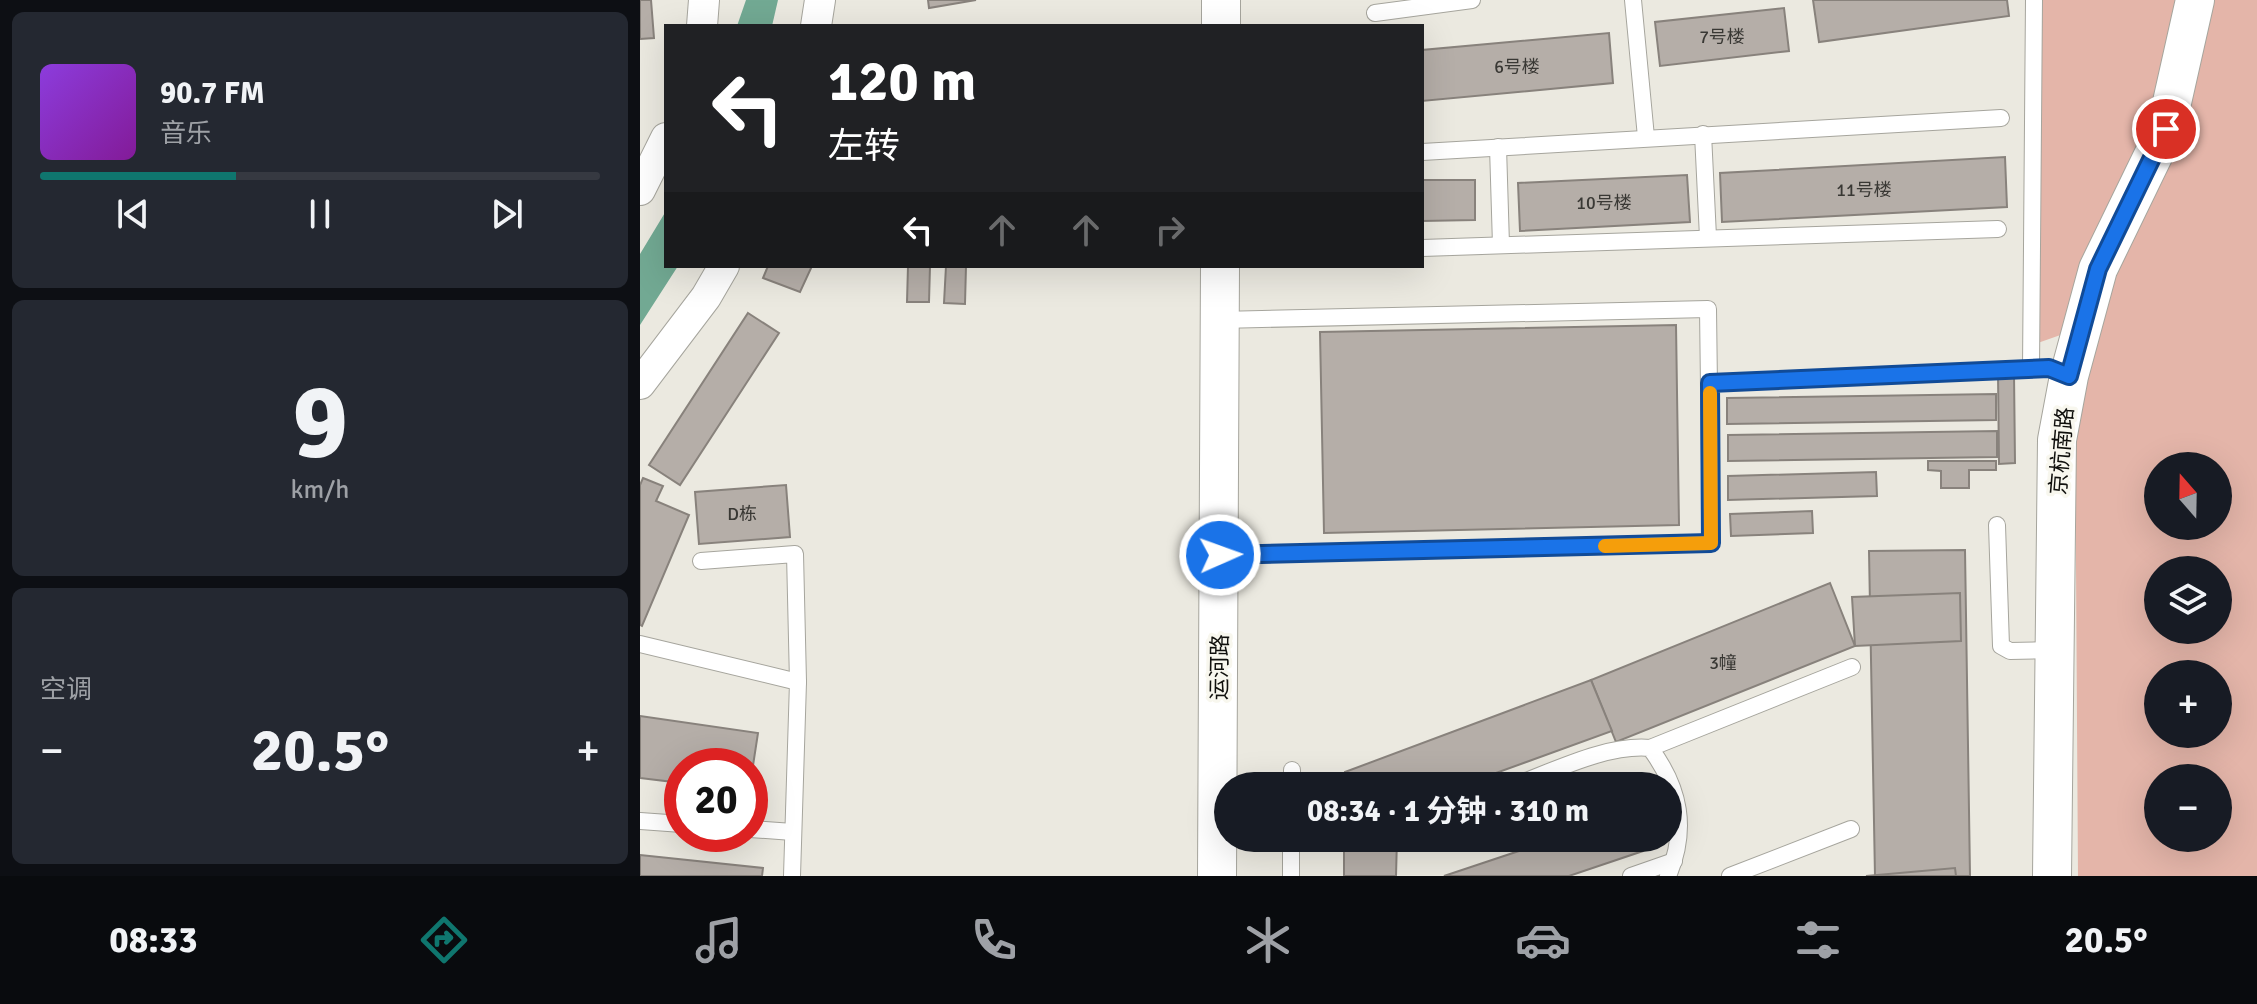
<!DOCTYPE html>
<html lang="zh">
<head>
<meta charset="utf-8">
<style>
	:root { --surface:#171b24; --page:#242831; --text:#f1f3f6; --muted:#9ea1a6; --line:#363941; --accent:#0f766e }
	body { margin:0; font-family:Signika,"Noto Sans SC",sans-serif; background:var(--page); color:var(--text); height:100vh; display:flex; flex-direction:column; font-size:30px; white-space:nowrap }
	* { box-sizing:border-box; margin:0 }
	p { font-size:26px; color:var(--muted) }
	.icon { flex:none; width:44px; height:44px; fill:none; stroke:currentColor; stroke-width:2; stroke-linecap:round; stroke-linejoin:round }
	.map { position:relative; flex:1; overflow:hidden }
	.drawer { display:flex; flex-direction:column; gap:12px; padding:12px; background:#0d0f14; width:640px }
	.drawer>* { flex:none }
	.guide { position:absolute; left:24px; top:24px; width:760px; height:244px; border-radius:0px; box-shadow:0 8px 32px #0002; background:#202124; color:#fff; overflow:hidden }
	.needle { width:52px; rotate:340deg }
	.controls { position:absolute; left:1504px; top:452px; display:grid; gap:16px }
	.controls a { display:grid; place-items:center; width:88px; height:88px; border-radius:50%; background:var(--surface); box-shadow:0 8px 32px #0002; font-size:40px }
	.speed { position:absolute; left:24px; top:748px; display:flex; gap:16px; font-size:40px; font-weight:700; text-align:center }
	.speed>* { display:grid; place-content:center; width:104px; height:104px; border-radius:50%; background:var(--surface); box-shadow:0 8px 32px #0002; line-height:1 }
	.speed .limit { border:12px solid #d22; background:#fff; color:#111 }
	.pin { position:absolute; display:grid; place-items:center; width:68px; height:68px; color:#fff; margin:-34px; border:4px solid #fff; border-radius:50%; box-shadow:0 2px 8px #0007 }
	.me { position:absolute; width:88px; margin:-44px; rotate:88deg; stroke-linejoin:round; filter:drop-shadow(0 0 6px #0008) }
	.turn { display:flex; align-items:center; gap:28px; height:168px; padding:0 32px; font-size:36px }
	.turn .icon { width:104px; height:104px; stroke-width:2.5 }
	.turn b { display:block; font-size:56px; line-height:68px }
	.lanes { display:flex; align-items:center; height:76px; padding:0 32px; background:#0003; justify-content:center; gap:40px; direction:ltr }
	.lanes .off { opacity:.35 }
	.big { font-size:60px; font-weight:700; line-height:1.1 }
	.drawer .card { flex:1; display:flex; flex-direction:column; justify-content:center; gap:12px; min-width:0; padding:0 28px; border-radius:12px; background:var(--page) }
	.drawer .dial { align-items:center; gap:0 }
	.dial b { font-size:104px; line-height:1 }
	.song { display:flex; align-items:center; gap:24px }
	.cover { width:96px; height:96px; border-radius:12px; background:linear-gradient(135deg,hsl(270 70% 55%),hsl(290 70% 35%)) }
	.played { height:8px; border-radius:4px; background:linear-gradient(90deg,var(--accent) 35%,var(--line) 35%) }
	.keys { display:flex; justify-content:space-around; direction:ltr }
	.heat { display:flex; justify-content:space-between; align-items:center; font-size:44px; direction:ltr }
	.trip { position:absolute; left:574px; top:772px; width:468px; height:80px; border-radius:40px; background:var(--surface); box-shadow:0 8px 32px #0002; font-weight:700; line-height:80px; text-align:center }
	.dock { display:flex; height:128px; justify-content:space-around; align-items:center; background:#090b0e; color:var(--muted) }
	.dock .icon { width:56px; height:56px }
	.dock .selected { color:var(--accent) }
	.dock b { font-size:36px; color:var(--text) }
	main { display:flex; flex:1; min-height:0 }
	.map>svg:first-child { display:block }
	.green { fill:#e4b5a9; fill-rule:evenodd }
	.water { fill:#72a993 }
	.building { fill:#b5aea8; stroke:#88827c; stroke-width:2 }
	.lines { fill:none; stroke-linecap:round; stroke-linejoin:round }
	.service-casing { stroke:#a6a59d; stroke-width:18 }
	.minor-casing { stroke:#a6a59d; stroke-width:32 }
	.tertiary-casing { stroke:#a6a59d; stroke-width:40 }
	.service { stroke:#fff; stroke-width:16 }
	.minor { stroke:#fff; stroke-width:30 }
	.tertiary { stroke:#fff; stroke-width:38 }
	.route-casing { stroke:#114b97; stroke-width:20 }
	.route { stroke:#1a73e8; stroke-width:14 }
	.slow { stroke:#f59e0b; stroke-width:14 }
	.labels { text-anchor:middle; stroke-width:7; stroke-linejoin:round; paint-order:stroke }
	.number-label { font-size:18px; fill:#393834 }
	.street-label { font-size:22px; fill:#10100d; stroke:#f8f7ee }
</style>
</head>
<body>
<main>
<section class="drawer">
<div class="card">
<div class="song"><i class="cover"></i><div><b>90.7 FM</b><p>音乐</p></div></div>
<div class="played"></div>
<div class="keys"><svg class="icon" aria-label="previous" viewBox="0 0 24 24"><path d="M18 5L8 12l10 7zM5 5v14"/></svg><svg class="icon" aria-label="pause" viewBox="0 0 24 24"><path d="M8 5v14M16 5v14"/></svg><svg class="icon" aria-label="next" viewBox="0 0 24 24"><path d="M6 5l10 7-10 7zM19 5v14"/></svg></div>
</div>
<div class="card dial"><b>9</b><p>km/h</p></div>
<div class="card"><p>空调</p>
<div class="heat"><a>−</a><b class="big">20.5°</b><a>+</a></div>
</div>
</section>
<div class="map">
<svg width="1617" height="876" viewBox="0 0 1617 876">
	<rect width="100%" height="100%" fill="#ebe9e0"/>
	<path class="green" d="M1400 0H1617V876H1438L1435 411 1429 332 1392 345ZM1518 466H1578V526H1518ZM1518 570H1578V630H1518ZM1518 674H1578V734H1518ZM1518 778H1578V838H1518Z"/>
	<g class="water">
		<path d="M106 0H138L132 26H97Z"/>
		<path d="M26 211V266H38L0 325V254Z"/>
	</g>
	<g class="building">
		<path d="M0 0H11L14 38 0 39Z"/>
		<path d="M288 0H336L289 8Z"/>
		<path d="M1173 0H1367L1369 16 1179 42Z"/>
		<path d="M1144 8 1149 51 1020 66 1015 22Z"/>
		<path d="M969 33 973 83 782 101V50Z"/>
		<path d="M1365 157 1367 207 1082 222 1080 173Z"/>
		<path d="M1047 175 1050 222 880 231 878 183Z"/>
		<path d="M782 180H835V220L782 221Z"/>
		<path d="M128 266H172L160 292 123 278Z"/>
		<path d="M268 266H290L289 302H267Z"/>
		<path d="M306 266H326L325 304 304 303Z"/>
		<path d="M108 313 139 333 40 485 9 465Z"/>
		<path d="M1036 325 1039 525 684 533 680 332Z"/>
		<path d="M1358 374H1374L1375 463 1359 464Z"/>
		<path d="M1356 394V420L1087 424V398Z"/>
		<path d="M1357 431V457L1088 461V435Z"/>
		<path d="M1288 461H1356V470H1329V488H1301V471L1288 470Z"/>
		<path d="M1236 472 1237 496 1088 500V476Z"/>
		<path d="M3 478 23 486 16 501 49 515 2 626 0 625V485Z"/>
		<path d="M146 485 150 537 59 544 55 492Z"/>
		<path d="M1172 511 1173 533 1091 536 1090 514Z"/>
		<path d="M1325 550 1330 876H1235L1229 551Z"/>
		<path d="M1190 583 1215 646 976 742 951 680Z"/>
		<path d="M1320 593 1321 641 1215 646 1212 597Z"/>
		<path d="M951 680 972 731 820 786H705V772Z"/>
		<path d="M0 716 118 733 110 785V766H42V783L0 778Z"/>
		<path d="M704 838H757L756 876H704Z"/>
		<path d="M918 838H999L1003 851 929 876H804Z"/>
		<path d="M0 855 123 868 122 876H0Z"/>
		<path d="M1315 868 1316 876H1226Z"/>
	</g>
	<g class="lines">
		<defs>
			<g id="service">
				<path d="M993 0 1006 137"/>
				<path d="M735 13 832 0"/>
				<path d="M1063 134 1068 237"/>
				<path d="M858 147 861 245"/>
				<path d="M782 152 1361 118"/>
				<path d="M782 248 1358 229"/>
				<path d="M1391 369 1394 0"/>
				<path d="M1070 383 1409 368 1429 376"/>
				<path d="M1357 525 1361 646 1370 651 1415 650"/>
				<path d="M580 555 1071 543 1068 309 580 320"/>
				<path d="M61 561 155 554 158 682"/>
				<path d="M0 644 158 682 152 876"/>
				<path d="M1010 748 1212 667"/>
				<path d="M652 786V770"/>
				<path d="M873 786C914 771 967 744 1010 748 1040 788 1048 829 1028 876"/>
				<path d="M0 821 42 824"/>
				<path d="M110 829 153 832"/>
				<path d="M651 876V838"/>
				<path d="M991 876 1034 861"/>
				<path d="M1090 876 1211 829"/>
			</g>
			<g id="minor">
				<path d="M62 26 64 0"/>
				<path d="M176 26 180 0"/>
				<path d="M0 190 26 138"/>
				<path d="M0 384 66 297 84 266"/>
			</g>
			<g id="tertiary">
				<path d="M581 26V0"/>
				<path d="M577 876 580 266"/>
				<path d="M1412 876 1417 440 1429 376 1458 269 1526 129 1555 0"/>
			</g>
		</defs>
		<use href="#service" class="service-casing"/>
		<use href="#minor" class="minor-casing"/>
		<use href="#tertiary" class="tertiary-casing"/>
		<use href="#service" class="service"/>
		<use href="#minor" class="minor"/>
		<use href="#tertiary" class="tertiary"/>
	</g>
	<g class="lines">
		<defs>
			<path id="route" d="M580 555 1071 543 1070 383 1409 368 1429 376 1458 269 1526 129"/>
		</defs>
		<use href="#route" class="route-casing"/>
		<use href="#route" class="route"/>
		<path class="slow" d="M965 546 1071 543 1070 393"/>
	</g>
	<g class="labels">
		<g class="number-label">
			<text x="1082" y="43">7号楼</text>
			<text x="877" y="73">6号楼</text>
			<text x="1224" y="196">11号楼</text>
			<text x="964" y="209">10号楼</text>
			<text x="102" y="520">D栋</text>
			<text x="1083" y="669">3幢</text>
		</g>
		<g class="street-label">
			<text transform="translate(1421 451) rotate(-85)" y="8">京杭南路</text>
			<text transform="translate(579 667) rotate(-89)" y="8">运河路</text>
		</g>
	</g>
</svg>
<div class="controls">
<a><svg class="needle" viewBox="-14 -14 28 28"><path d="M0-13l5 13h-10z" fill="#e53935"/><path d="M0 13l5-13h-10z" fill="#9ea1a6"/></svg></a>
<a><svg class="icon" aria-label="layers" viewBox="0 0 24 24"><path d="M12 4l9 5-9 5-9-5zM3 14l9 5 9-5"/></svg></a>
<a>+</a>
<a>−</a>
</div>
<div class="speed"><div class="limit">20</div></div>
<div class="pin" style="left:1526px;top:129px;background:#d93025"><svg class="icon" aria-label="arrive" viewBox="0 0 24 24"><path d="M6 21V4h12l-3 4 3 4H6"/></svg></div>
<svg class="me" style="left:580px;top:555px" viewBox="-20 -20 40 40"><circle r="17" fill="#1a73e8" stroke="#fff" stroke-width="3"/><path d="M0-11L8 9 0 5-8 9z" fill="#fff"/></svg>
<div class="trip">08:34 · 1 分钟 · 310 m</div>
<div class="guide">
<div class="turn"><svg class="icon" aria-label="left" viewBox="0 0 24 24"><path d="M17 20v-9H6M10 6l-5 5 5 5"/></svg><div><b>120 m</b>左转</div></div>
<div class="lanes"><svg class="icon" aria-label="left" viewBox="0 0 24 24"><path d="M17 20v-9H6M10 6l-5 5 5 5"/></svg><svg class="icon off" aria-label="ahead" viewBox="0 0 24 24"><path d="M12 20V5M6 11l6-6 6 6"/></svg><svg class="icon off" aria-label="ahead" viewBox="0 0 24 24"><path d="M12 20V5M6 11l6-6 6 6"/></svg><svg class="icon off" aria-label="right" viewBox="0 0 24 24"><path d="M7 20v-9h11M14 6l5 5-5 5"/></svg></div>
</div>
</div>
</main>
<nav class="dock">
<b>08:33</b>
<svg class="icon selected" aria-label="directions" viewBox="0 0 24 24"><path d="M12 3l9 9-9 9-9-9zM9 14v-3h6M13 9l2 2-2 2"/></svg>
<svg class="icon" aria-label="music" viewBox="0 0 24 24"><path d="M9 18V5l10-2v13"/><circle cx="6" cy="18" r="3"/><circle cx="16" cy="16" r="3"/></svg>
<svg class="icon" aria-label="phone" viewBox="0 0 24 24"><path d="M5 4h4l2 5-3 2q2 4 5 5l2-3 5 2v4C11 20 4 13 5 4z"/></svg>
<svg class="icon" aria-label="climate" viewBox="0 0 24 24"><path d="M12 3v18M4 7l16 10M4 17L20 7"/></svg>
<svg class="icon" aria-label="car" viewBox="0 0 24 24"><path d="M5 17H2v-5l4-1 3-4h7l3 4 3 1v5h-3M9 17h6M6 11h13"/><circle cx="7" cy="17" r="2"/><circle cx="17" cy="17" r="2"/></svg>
<svg class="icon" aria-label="filters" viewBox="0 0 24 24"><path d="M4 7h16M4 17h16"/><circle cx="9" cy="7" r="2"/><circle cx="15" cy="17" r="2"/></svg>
<b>20.5°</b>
</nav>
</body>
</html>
